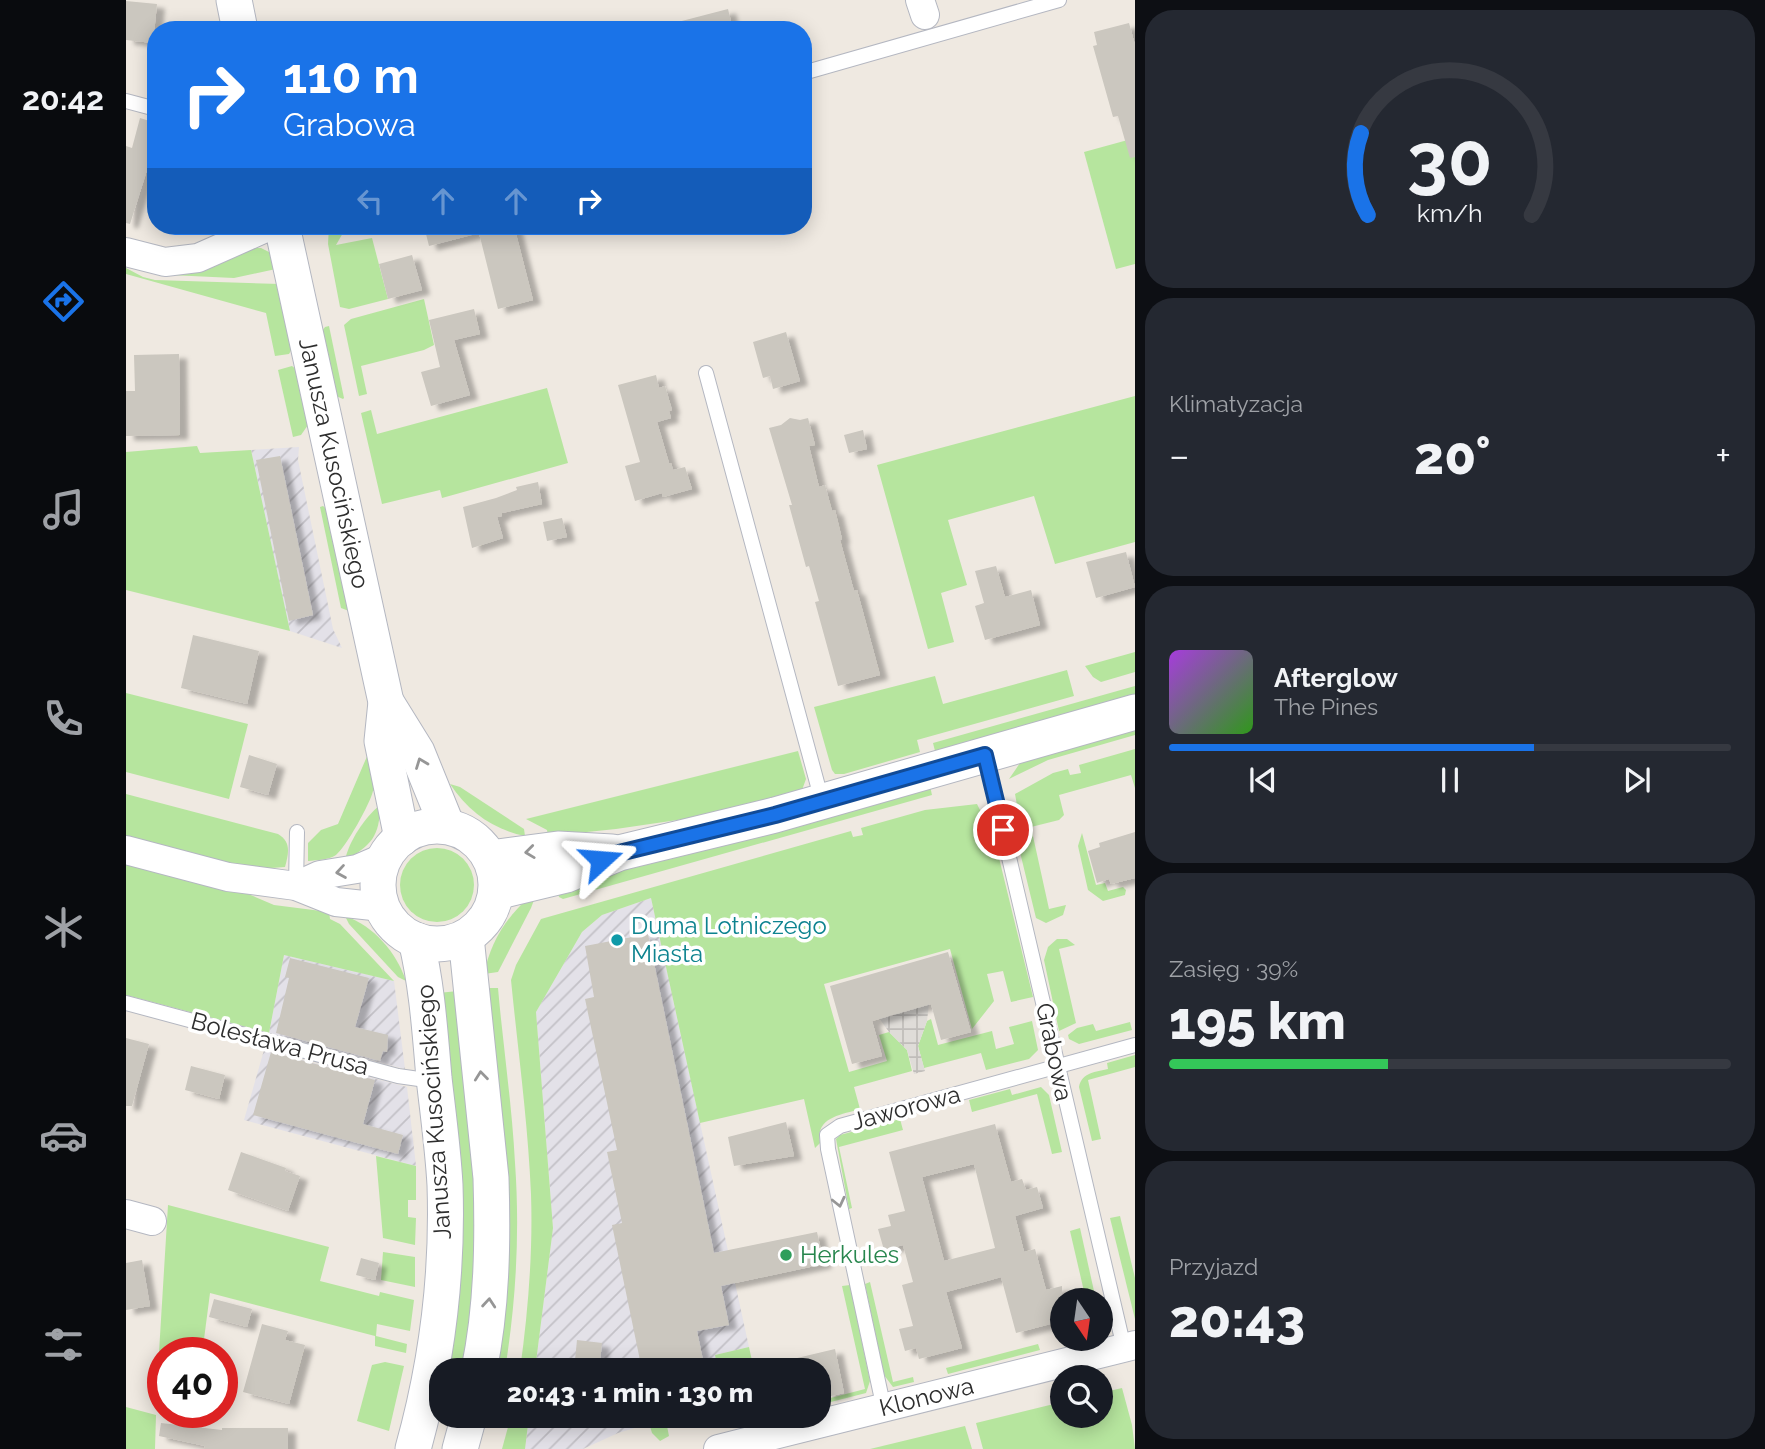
<!DOCTYPE html>
<html lang="pl">
<head>
<meta charset="utf-8">
<style>
	:root { --surface:#171b24; --page:#242831; --text:#f1f3f6; --muted:#9ea1a6; --line:#363941; --accent:#1a73e8 }
	body { margin:0; font-family:Raleway,sans-serif; background:var(--page); color:var(--text); height:100vh; display:flex; flex-direction:column; font-size:26px; white-space:nowrap }
	* { box-sizing:border-box; margin:0 }
	p { font-size:23px; color:var(--muted) }
	.icon { flex:none; width:38px; height:38px; fill:none; stroke:currentColor; stroke-width:2; stroke-linecap:round; stroke-linejoin:round }
	.map { position:relative; flex:1; overflow:hidden }
	.drawer { display:flex; flex-direction:column; gap:10px; padding:10px; background:#0d0f14; width:630px }
	.drawer>* { flex:none }
	.top-card { position:absolute; left:21px; top:21px; width:665px; height:214px; border-radius:28px; box-shadow:0 4px 18px #0003; background:#1a73e8; color:#fff; overflow:hidden }
	.needle { width:46px; rotate:167deg }
	.tools { position:absolute; left:924px; top:1288px; display:grid; gap:14px }
	.tools a { display:grid; place-items:center; width:63px; height:63px; border-radius:50%; background:var(--surface); box-shadow:0 4px 18px #0003; font-size:35px }
	.speed { position:absolute; left:21px; top:1337px; display:flex; gap:14px; font-size:35px; font-weight:700; text-align:center }
	.speed>* { display:grid; place-content:center; width:91px; height:91px; border-radius:50%; background:var(--surface); box-shadow:0 4px 18px #0003; line-height:1 }
	.speed .limit { border:10px solid #d22; background:#fff; color:#111 }
	.pin { position:absolute; display:grid; place-items:center; width:60px; height:60px; color:#fff; margin:-30px; border:4px solid #fff; border-radius:50%; box-shadow:0 2px 7px #0007 }
	.me { position:absolute; width:77px; margin:-38px; rotate:71deg; stroke-linejoin:round; filter:drop-shadow(0 0 5px #0008) }
	.turn { display:flex; align-items:center; gap:24px; height:147px; padding:0 21px; font-size:32px }
	.turn .icon { width:91px; height:91px; stroke-width:2.5 }
	.turn b { display:block; font-size:49px; line-height:60px }
	.lanes { display:flex; align-items:center; height:66px; padding:0 21px; background:#0003; justify-content:center; gap:35px; direction:ltr }
	.lanes .off { opacity:.35 }
	.big { font-size:52px; font-weight:800; line-height:1.1 }
	.drawer .card { flex:1; display:flex; flex-direction:column; justify-content:center; gap:10px; min-width:0; padding:0 24px; border-radius:28px; background:var(--page) }
	.drawer .dial { align-items:center; gap:0 }
	.dial svg { height:182px; overflow:visible; fill:none; stroke:var(--line); stroke-width:7; stroke-linecap:round; text-anchor:middle }
	.dial text { fill:var(--text); stroke:none }
	.song { display:flex; align-items:center; gap:21px }
	.cover { width:84px; height:84px; border-radius:10px; background:linear-gradient(135deg,hsl(280 70% 55%),hsl(110 70% 35%)) }
	.played { height:7px; border-radius:4px; background:linear-gradient(90deg,var(--accent) 65%,var(--line) 65%) }
	.keys { display:flex; justify-content:space-around; direction:ltr }
	.heat { display:flex; justify-content:space-between; align-items:center; font-size:38px; direction:ltr }
	.charge { height:10px; border-radius:5px; background:linear-gradient(90deg,#34c759 39%,var(--line) 0) }
	.trip { position:absolute; left:303px; top:1358px; width:402px; height:70px; border-radius:28px; background:var(--surface); box-shadow:0 4px 18px #0003; font-weight:800; line-height:70px; text-align:center }
	main { display:flex; flex:1; min-height:0 }
	.tab-bar { display:flex; flex-direction:column; width:126px; justify-content:space-around; align-items:center; background:#090b0e; color:var(--muted) }
	.tab-bar .icon { width:49px; height:49px }
	.tab-bar .active { color:var(--accent) }
	.tab-bar b { font-size:32px; color:var(--text) }
	.map>svg:first-child { display:block }
	.industrial { fill:url(#industrial-furrows) }
	.grass { fill:#b6e59e }
	.plaza { fill:url(#plaza-grid) }
	.building { fill:#cbc7bf; fill-rule:evenodd; filter:url(#shadow) }
	.lines { fill:none; stroke-linecap:round; stroke-linejoin:round }
	.service-casing { stroke:#b4b7c1; stroke-width:16 }
	.minor-casing { stroke:#b4b7c1; stroke-width:30 }
	.tertiary-casing { stroke:#b4b7c1; stroke-width:37 }
	.service { stroke:#fff; stroke-width:14 }
	.minor { stroke:#fff; stroke-width:28 }
	.tertiary { stroke:#fff; stroke-width:35 }
	.oneway { stroke:#969696 }
	.route-casing { stroke:#114b97; stroke-width:18 }
	.route { stroke:#1a73e8; stroke-width:12 }
	.culture-dot { fill:#0f9aa8; stroke:#fff; stroke-width:2.5 }
	.leisure-dot { fill:#2e9e5b; stroke:#fff; stroke-width:2.5 }
	.labels { text-anchor:middle; stroke-width:7; stroke-linejoin:round; paint-order:stroke }
	.street-label { font-size:24px; fill:#2e2e2e; stroke:#fff }
	.culture-label { font-size:24px; fill:#0d838f; stroke:#fff; text-anchor:start }
	.leisure-label { font-size:24px; fill:#27864d; stroke:#fff; text-anchor:start }
</style>
</head>
<body>
<main>
<nav class="tab-bar">
<b>20:42</b>
<svg class="icon active" aria-label="directions" viewBox="0 0 24 24"><path d="M12 3l9 9-9 9-9-9zM9 14v-3h6M13 9l2 2-2 2"/></svg>
<svg class="icon" aria-label="music" viewBox="0 0 24 24"><path d="M9 18V5l10-2v13"/><circle cx="6" cy="18" r="3"/><circle cx="16" cy="16" r="3"/></svg>
<svg class="icon" aria-label="phone" viewBox="0 0 24 24"><path d="M5 4h4l2 5-3 2q2 4 5 5l2-3 5 2v4C11 20 4 13 5 4z"/></svg>
<svg class="icon" aria-label="climate" viewBox="0 0 24 24"><path d="M12 3v18M4 7l16 10M4 17L20 7"/></svg>
<svg class="icon" aria-label="car" viewBox="0 0 24 24"><path d="M5 17H2v-5l4-1 3-4h7l3 4 3 1v5h-3M9 17h6M6 11h13"/><circle cx="7" cy="17" r="2"/><circle cx="17" cy="17" r="2"/></svg>
<svg class="icon" aria-label="filters" viewBox="0 0 24 24"><path d="M4 7h16M4 17h16"/><circle cx="9" cy="7" r="2"/><circle cx="15" cy="17" r="2"/></svg>
</nav>
<div class="map">
<svg width="1009" height="1449" viewBox="0 0 1009 1449">
	<defs>
		<pattern id="industrial-furrows" width="10" height="10" patternUnits="userSpaceOnUse" patternTransform="scale(1.75)"><rect width="10" height="10" fill="#e3e1e8"/><path d="M-1 1l2-2M0 10L10 0M9 11l2-2" fill="none" stroke="#c3c1c7"/></pattern>
		<pattern id="plaza-grid" width="8" height="8" patternUnits="userSpaceOnUse" patternTransform="scale(1.75)"><rect width="8" height="8" fill="#dfdcd8"/><path d="M0 4h8M4 0v8" fill="none" stroke="#c0bdba"/></pattern>
		<filter id="shadow"><feDropShadow dx="8" dy="4.5" stdDeviation="2" flood-color="#0004"/></filter>
	</defs>
	<rect width="100%" height="100%" fill="#efe9e1"/>
	<g class="industrial">
		<path d="M173 447 172 460 207 629 216 648 164 631 125 450Z"/>
		<path d="M525 898 623 1347 589 1355 592 1370H409L427 1228 410 1012 456 932 476 915Z"/>
		<path d="M158 955 268 981 279 1069 143 1033Z"/>
		<path d="M138 1050 281 1087 290 1166 118 1120Z"/>
		<path d="M403 1416H549L492 1433 457 1449H399Z"/>
	</g>
	<g class="grass">
		<path d="M1009 138V264L990 269 958 152Z"/>
		<path d="M203 226H221L210 245 246 238 262 299 223 309 214 307 202 244Z"/>
		<path d="M127 248H135L145 253 150 269 108 278 44 275 81 269Z"/>
		<path d="M0 268 17 277 29 280 154 284 167 347 163 354 149 356 140 313 0 274Z"/>
		<path d="M298 299 308 345 298 350 235 366 241 394 233 396 218 325 225 319Z"/>
		<path d="M203 326 218 398 217 399 210 396 194 334 199 327Z"/>
		<path d="M166 366 172 371 183 417 182 425 175 435 167 437 152 370Z"/>
		<path d="M421 388 442 463 316 498 314 490 256 504 235 413 245 410 251 434Z"/>
		<path d="M1009 396V542L929 564 908 496 822 520 841 585 815 593 828 642 802 649 751 465Z"/>
		<path d="M71 446 74 453 125 450 164 631 0 590V452Z"/>
		<path d="M197 506 203 511 223 611 215 608 194 507Z"/>
		<path d="M1009 652V672L975 682 967 677 959 666Z"/>
		<path d="M941 670 948 696 791 740 794 752 718 774H709L706 770 688 707 809 676 817 704Z"/>
		<path d="M1009 686V698L810 755 807 743Z"/>
		<path d="M0 693 122 724 103 799 0 772Z"/>
		<path d="M1009 728V735L922 760 883 779 894 763Z"/>
		<path d="M1009 749V788L1005 775 933 795 938 815 933 820 905 827 923 909 940 905 937 915 920 923 910 918 883 807 891 805 889 794 927 773 942 769 944 775 955 773 953 765Z"/>
		<path d="M672 751 680 779 676 790 613 811 490 829 422 836 421 830 400 819Z"/>
		<path d="M242 754 251 790 247 791C244 804 220 847 210 855 202 860 192 860 182 861V843L195 830 212 824Z"/>
		<path d="M324 784 334 787 398 829 399 836C366 829 343 812 324 784Z"/>
		<path d="M804 786 806 795 437 899 433 897 430 886Z"/>
		<path d="M0 794 152 834C165 842 163 852 159 867L116 870 0 839Z"/>
		<path d="M851 804 856 814 862 813 907 997 885 1002 877 971 861 974 868 1001 846 1029 824 949 698 984 723 1072 761 1061 753 1035 763 1032 781 1050 786 1071 728 1087 734 1109C715 1115 689 1117 694 1143L689 1148 678 1099 574 1123 525 898 476 915 456 932 410 1012 427 1228 409 1370H394C402 1312 407 1253 405 1194 402 1123 392 1051 385 980L390 965 415 919 725 831 727 837 737 835 735 828 799 810Z"/>
		<path d="M254 805C254 836 245 846 219 860 223 841 239 817 254 805Z"/>
		<path d="M956 833 970 885 979 883 982 891 997 887 1000 890 999 895 977 901 962 890 952 846Z"/>
		<circle cx="311" cy="885" r="37"/>
		<path d="M0 857 113 890 148 905 203 912 204 919 214 924 268 981 158 955 143 1033 0 995Z"/>
		<path d="M402 898 408 900 405 908 372 972 358 974C364 944 379 919 402 898Z"/>
		<path d="M219 916C248 926 270 952 280 981L272 977 223 924Z"/>
		<path d="M931 939H941L949 945 933 949 950 1023 933 1031 918 960 922 947Z"/>
		<path d="M360 988H372C377 1046 386 1104 389 1163 394 1232 390 1302 379 1370H367Z"/>
		<path d="M332 991 347 1133 351 1247 338 1370H320L312 993Z"/>
		<path d="M805 1019 812 1045 866 1031 870 1049 888 1044 883 1027 906 1021 912 1050 903 1059 860 1070 855 1053 798 1068 792 1046 801 1021Z"/>
		<path d="M1004 1022 1006 1030 953 1044 943 1039 942 1035 951 1028 967 1024 970 1031Z"/>
		<path d="M1009 1055V1067L962 1080 975 1139 966 1141 953 1087C956 1072 970 1072 982 1069L981 1063Z"/>
		<path d="M915 1087 923 1095 936 1152 926 1154 911 1094 846 1112 843 1100 884 1089 886 1095Z"/>
		<path d="M774 1119 777 1130 713 1147 726 1208 723 1209 710 1139 714 1135Z"/>
		<path d="M250 1156 290 1166V1200H282V1217L290 1218 289 1245 257 1238Z"/>
		<path d="M42 1205 203 1247 194 1281 253 1296 254 1292 288 1300 284 1331 251 1324 250 1336 281 1344 280 1353 249 1346V1336L84 1293 77 1347 90 1351 89 1353H37V1387L31 1385Z"/>
		<path d="M994 1216 1009 1278V1319L984 1218Z"/>
		<path d="M954 1228 970 1300H960L944 1231Z"/>
		<path d="M257 1252 289 1257V1287L255 1280Z"/>
		<path d="M744 1282 767 1382 787 1377 788 1382 767 1387 758 1375 739 1284Z"/>
		<path d="M724 1285 744 1381 740 1393 693 1405V1401L739 1389 716 1286Z"/>
		<path d="M912 1344 914 1350 822 1374 820 1368Z"/>
		<path d="M623 1347 628 1370H592L589 1355Z"/>
		<path d="M259 1362 278 1366 263 1431 231 1421 246 1365Z"/>
		<path d="M996 1388 1006 1425 1009 1449H857L850 1423 936 1402V1416H975V1393Z"/>
		<path d="M0 1407 30 1415 29 1449H0Z"/>
		<path d="M385 1416H403L399 1449H376Z"/>
		<path d="M548 1416H582L541 1426 543 1436 534 1441 526 1433 523 1423Z"/>
		<path d="M839 1426 846 1449H744Z"/>
	</g>
	<path class="plaza" d="M803 1004 801 1021 792 1046 799 1071 788 1074 781 1050 763 1032 753 1018Z"/>
	<g class="building">
		<path d="M0 1 31 4 27 43 0 40Z"/>
		<path d="M602 9 607 30H549L548 23Z"/>
		<path d="M1003 23 1009 45V157L1004 158 992 116 987 117 967 46 971 45 968 32Z"/>
		<path d="M14 118 30 123V173L21 170 4 224 0 223V146L6 148Z"/>
		<path d="M298 226H388L407 300 372 309 353 233 303 246Z"/>
		<path d="M286 255 296 290 262 299 253 264Z"/>
		<path d="M348 309 354 334 328 340 344 395 305 406 295 372 314 367 303 320Z"/>
		<path d="M660 332 674 381 647 389 644 376 637 378 627 342Z"/>
		<path d="M53 354 54 435 0 436V391H9L8 355Z"/>
		<path d="M530 375 533 388 539 386 546 410 543 411 545 418 531 422 543 463H545L547 470 559 467 566 489 537 497 536 493 509 501 499 466 514 462 492 385Z"/>
		<path d="M664 418 674 420 682 418 689 445 683 446 693 487 699 485 706 511 709 510 716 539 714 540 728 591 731 590 754 675 712 686 689 602 693 601 683 566 680 567 663 505H666L643 428 655 425Z"/>
		<path d="M737 430 741 449 723 453 718 435Z"/>
		<path d="M154 456 187 615 163 621 130 460Z"/>
		<path d="M412 482 416 504 376 513V516L371 517 377 538 346 548 337 507 370 498 391 490 390 487Z"/>
		<path d="M436 518 441 537 421 541 417 522Z"/>
		<path d="M1000 552 1009 587 970 598 960 562Z"/>
		<path d="M870 566 879 597 905 590 914 625 859 640 849 606 858 603 849 571Z"/>
		<path d="M67 635 133 651 121 704 55 688Z"/>
		<path d="M123 755 151 764 142 795 114 787Z"/>
		<path d="M1009 832V878L985 884 983 879 971 883 962 851 974 847 973 843Z"/>
		<path d="M522 934 588 1253 691 1232 698 1264 595 1286 603 1325 571 1331 579 1370H516L486 1225 496 1223 481 1152 491 1150 459 999 468 997 459 946Z"/>
		<path d="M822 952 845 1032 815 1040 805 1004 746 1021 756 1056 726 1064 704 986Z"/>
		<path d="M164 958 243 978 229 1027 262 1035 261 1052 257 1051 254 1061 150 1033 163 978 159 977Z"/>
		<path d="M0 1038 23 1044 6 1106H0Z"/>
		<path d="M145 1052 249 1080 237 1124 277 1135 272 1154 127 1115Z"/>
		<path d="M65 1066 99 1075 93 1099 59 1090Z"/>
		<path d="M660 1122 668 1156 608 1166 602 1137Z"/>
		<path d="M869 1124 885 1182 896 1179 900 1190 911 1187 917 1208 889 1216 898 1252 909 1249 920 1290 936 1286V1309L929 1311 932 1322 890 1333 875 1277 861 1281 820 1292 836 1348 793 1359 790 1348 779 1351 773 1329 787 1326 776 1285 787 1282 777 1245 758 1250 752 1229 765 1226 762 1215 779 1211 763 1152ZM848 1164 869 1248 818 1261 796 1177Z"/>
		<path d="M115 1152 160 1168 159 1171 174 1176 162 1211 102 1190Z"/>
		<path d="M235 1258 253 1263 249 1280 230 1275Z"/>
		<path d="M16 1260 24 1306 0 1310V1263Z"/>
		<path d="M88 1299 126 1309 121 1327 83 1317Z"/>
		<path d="M136 1324 162 1331 159 1340 179 1345 163 1404 117 1392Z"/>
		<path d="M451 1340 476 1343 473 1370H448Z"/>
		<path d="M709 1349 718 1393 701 1397 697 1384 693 1385V1370H651L650 1363Z"/>
		<path d="M35 1423 96 1430V1428H162V1449H78L79 1446 33 1436Z"/>
	</g>
	<g class="lines">
		<defs>
			<g id="service">
				<path d="M677 73 933 0"/>
				<path d="M0 101 30 109"/>
				<path d="M580 373 696 801"/>
				<path d="M859 755 998 1348"/>
				<path d="M170 886 171 832"/>
				<path d="M0 1003 272 1076 307 1081"/>
				<path d="M758 1409 702 1149 701 1135 714 1126 1009 1045"/>
			</g>
			<g id="minor">
				<path d="M794 0 799 15"/>
				<path d="M0 252 39 262 72 258 144 226"/>
				<path d="M0 850 102 877 170 886 210 902 256 907"/>
				<path d="M170 886 194 875 231 869 259 857"/>
				<path d="M0 1214 26 1221"/>
				<path id="s1" d="M592 1449 1009 1345"/>
			</g>
			<g id="tertiary">
				<path d="M108 0 114 30"/>
				<path id="s2" d="M156 226 260 702 256 741 276 838"/>
				<path d="M260 702 291 752 321 826"/>
				<circle cx="311" cy="885" r="59"/>
				<path d="M364 858 432 849 486 852"/>
				<path d="M370 892 440 875 493 853 649 815 1009 712"/>
				<path d="M340 937 365 1178C367 1243 366 1307 353 1370"/>
				<path d="M287 1449C311 1363 322 1275 319 1185 317 1149 312 1113 308 1078 304 1032 301 985 290 940"/>
				<path d="M334 1449 343 1416"/>
			</g>
		</defs>
		<use href="#service" class="service-casing"/>
		<use href="#minor" class="minor-casing"/>
		<use href="#tertiary" class="tertiary-casing"/>
		<use href="#service" class="service"/>
		<use href="#minor" class="minor"/>
		<use href="#tertiary" class="tertiary"/>
	</g>
	<defs><path id="oneway-chevron" d="M-2-3.5L2.5 0L-2 3.5" fill="none" stroke-width="1.6" stroke-linecap="round" stroke-linejoin="round" transform="scale(1.75)"/></defs>
	<g class="oneway">
		<use href="#oneway-chevron" transform="translate(295 763) rotate(-111)"/>
		<use href="#oneway-chevron" transform="translate(404 852) rotate(173)"/>
		<use href="#oneway-chevron" transform="translate(215 872) rotate(171)"/>
		<use href="#oneway-chevron" transform="translate(355 1076) rotate(-96)"/>
		<use href="#oneway-chevron" transform="translate(713 1202) rotate(77)"/>
		<use href="#oneway-chevron" transform="translate(363 1303) rotate(-85)"/>
	</g>
	<g class="lines">
		<defs>
			<path id="route" d="M475 860 493 853 649 815 859 755 877 830"/>
		</defs>
		<use href="#route" class="route-casing"/>
		<use href="#route" class="route"/>
	</g>
	<circle class="culture-dot" cx="491" cy="940" r="7"/>
	<circle class="leisure-dot" cx="660" cy="1255" r="7"/>
	<g class="labels">
		<g class="street-label">
			<text dy="8" stroke="none"><textPath href="#s2" startOffset="243">Janusza Kusocińskiego</textPath></text>
			<text transform="translate(154 1044) rotate(15)" y="8">Bolesława Prusa</text>
			<text transform="translate(928 1052) rotate(78)" y="8">Grabowa</text>
			<text transform="translate(780 1108) rotate(-15)" y="8">Jaworowa</text>
			<text transform="translate(308 1112) rotate(-94)" y="8">Janusza Kusocińskiego</text>
			<text dy="8" stroke="none"><textPath href="#s1" startOffset="215">Klonowa</textPath></text>
		</g>
		<g class="culture-label">
			<text x="505" y="934">Duma Lotniczego<tspan x="505" dy="28">Miasta</tspan></text>
		</g>
		<g class="leisure-label">
			<text x="674" y="1263">Herkules</text>
		</g>
	</g>
</svg>
<div class="tools">
<a><svg class="needle" viewBox="-14 -14 28 28"><path d="M0-13l5 13h-10z" fill="#e53935"/><path d="M0 13l5-13h-10z" fill="#9ea1a6"/></svg></a>
<a><svg class="icon" aria-label="search" viewBox="0 0 24 24"><circle cx="10" cy="10" r="6"/><path d="M15 15l6 6"/></svg></a>
</div>
<div class="speed"><div class="limit">40</div></div>
<div class="pin" style="left:877px;top:830px;background:#d93025"><svg class="icon" aria-label="arrive" viewBox="0 0 24 24"><path d="M6 21V4h12l-3 4 3 4H6"/></svg></div>
<svg class="me" style="left:475px;top:860px" viewBox="-20 -20 40 40"><path d="M0-17L14 15 0 8-14 15z" fill="#1a73e8" stroke="#fff" stroke-width="4"/></svg>
<div class="trip">20:43 · 1 min · 130 m</div>
<div class="top-card">
<div class="turn"><svg class="icon" aria-label="right" viewBox="0 0 24 24"><path d="M7 20v-9h11M14 6l5 5-5 5"/></svg><div><b>110 m</b>Grabowa</div></div>
<div class="lanes"><svg class="icon off" aria-label="left" viewBox="0 0 24 24"><path d="M17 20v-9H6M10 6l-5 5 5 5"/></svg><svg class="icon off" aria-label="ahead" viewBox="0 0 24 24"><path d="M12 20V5M6 11l6-6 6 6"/></svg><svg class="icon off" aria-label="ahead" viewBox="0 0 24 24"><path d="M12 20V5M6 11l6-6 6 6"/></svg><svg class="icon" aria-label="right" viewBox="0 0 24 24"><path d="M7 20v-9h11M14 6l5 5-5 5"/></svg></div>
</div>
</div>
<section class="drawer">
<div class="card dial"><svg viewBox="0 0 100 80">
<path d="M14 69A42 42 0 1 1 86 69"/>
<path d="M14 69A42 42 0 0 1 11 33" stroke="#1a73e8"/>
<text x="50" y="56" font-size="32" font-weight="700">30</text>
<text x="50" y="72" font-size="11">km/h</text>
</svg></div>
<div class="card"><p>Klimatyzacja</p>
<div class="heat"><a>−</a><b class="big">20°</b><a>+</a></div>
</div>
<div class="card">
<div class="song"><i class="cover"></i><div><b>Afterglow</b><p>The Pines</p></div></div>
<div class="played"></div>
<div class="keys"><svg class="icon" aria-label="previous" viewBox="0 0 24 24"><path d="M18 5L8 12l10 7zM5 5v14"/></svg><svg class="icon" aria-label="pause" viewBox="0 0 24 24"><path d="M8 5v14M16 5v14"/></svg><svg class="icon" aria-label="next" viewBox="0 0 24 24"><path d="M6 5l10 7-10 7zM19 5v14"/></svg></div>
</div>
<div class="card"><p>Zasięg · 39%</p><b class="big">195 km</b><div class="charge"></div></div>
<div class="card"><p>Przyjazd</p><b class="big">20:43</b></div>
</section>
</main>
</body>
</html>
